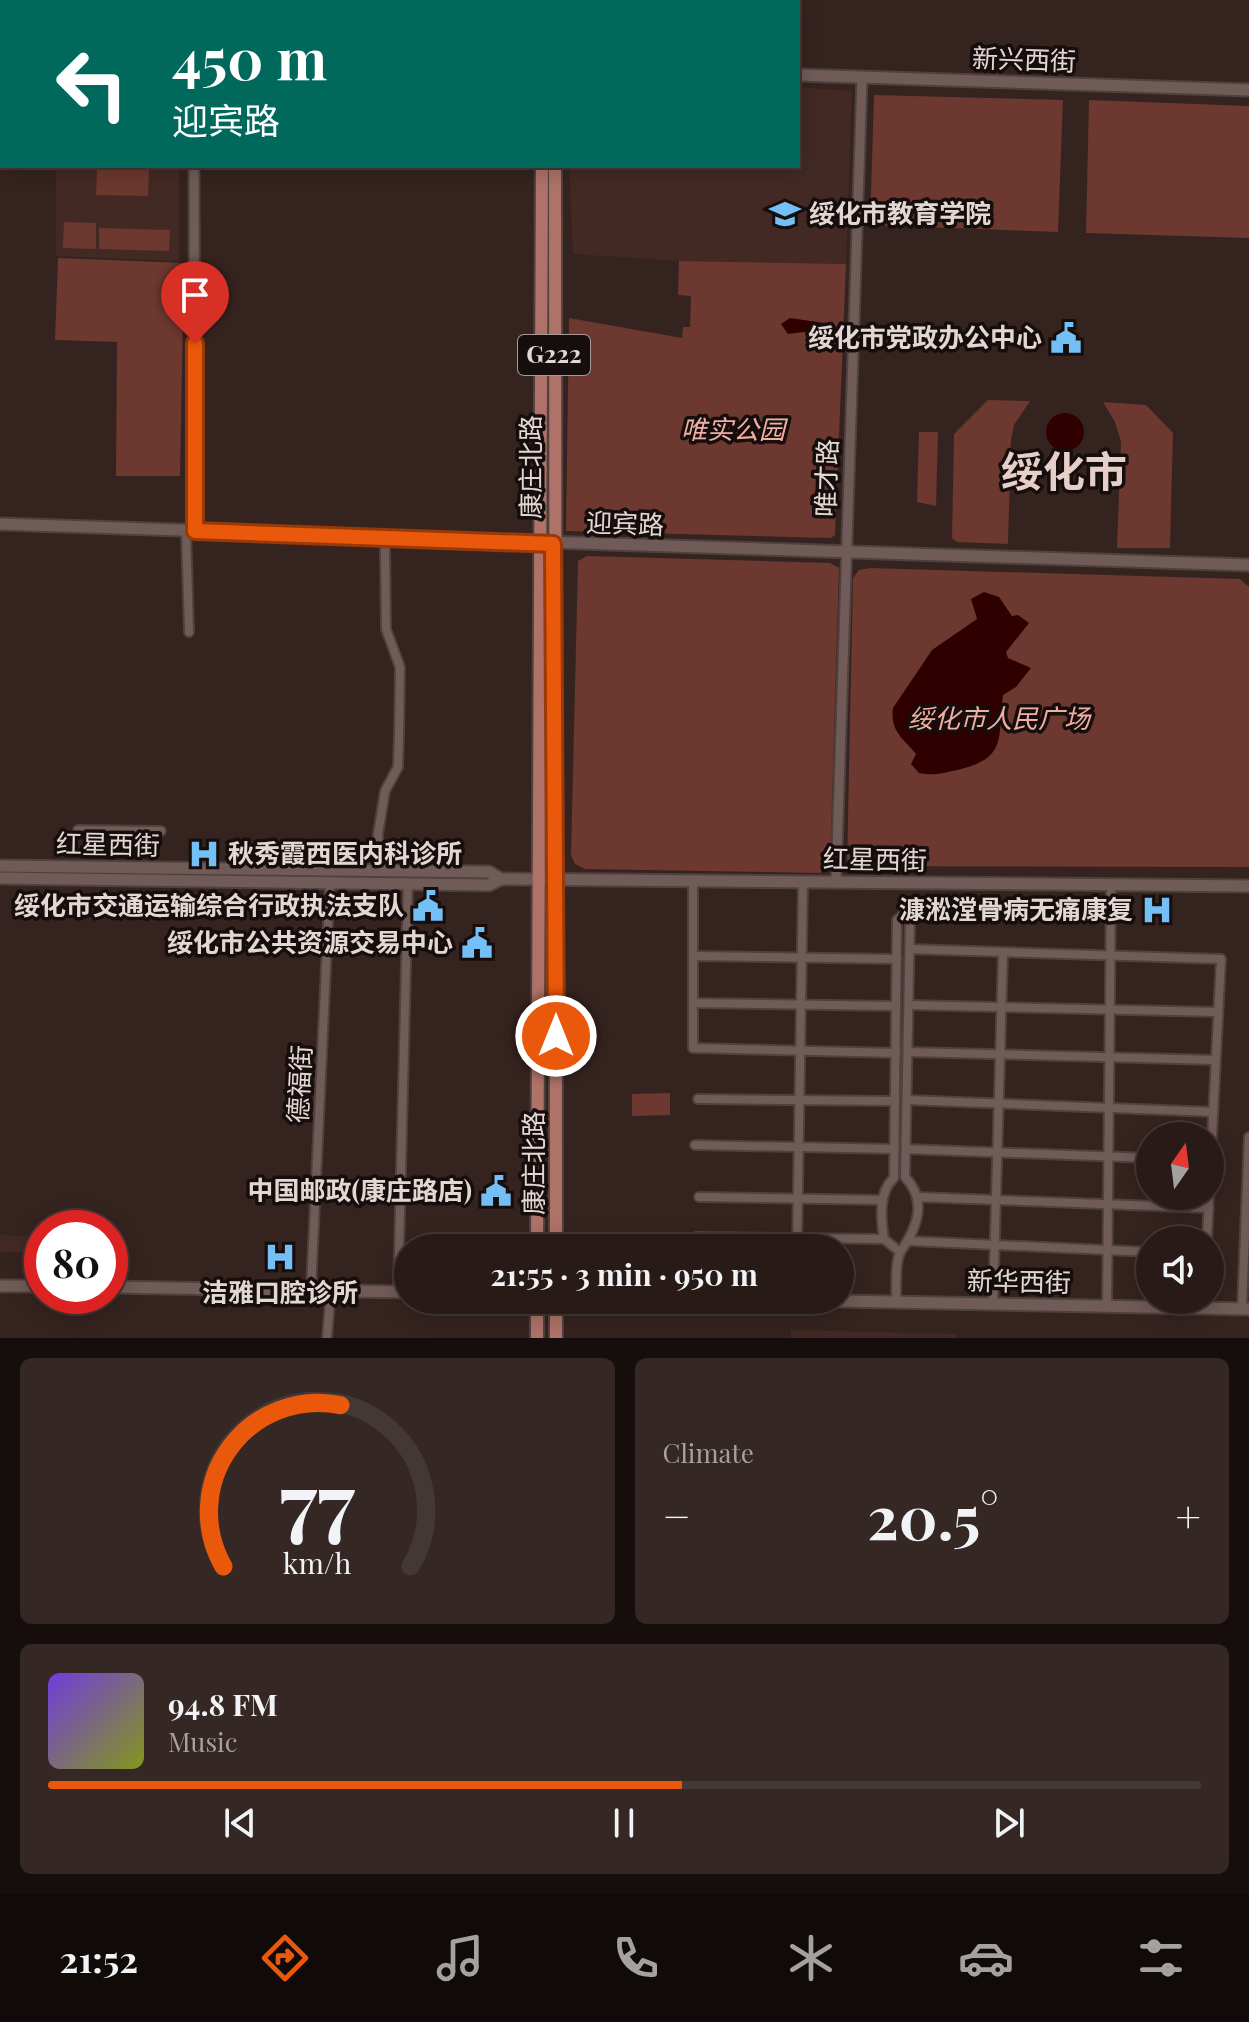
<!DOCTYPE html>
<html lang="en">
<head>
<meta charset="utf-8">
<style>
	:root { --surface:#281a17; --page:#342724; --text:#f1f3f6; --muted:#a5a1a1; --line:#443836; --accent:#ea580c }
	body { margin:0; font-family:"Playfair Display","Noto Sans SC",serif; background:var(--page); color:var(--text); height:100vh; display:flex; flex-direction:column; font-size:30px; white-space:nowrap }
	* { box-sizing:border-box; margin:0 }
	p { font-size:26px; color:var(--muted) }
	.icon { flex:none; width:44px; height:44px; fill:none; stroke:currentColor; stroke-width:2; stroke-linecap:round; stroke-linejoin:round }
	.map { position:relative; height:1338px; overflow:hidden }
	.panel { display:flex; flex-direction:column; gap:20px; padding:20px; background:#160e0d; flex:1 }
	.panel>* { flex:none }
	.top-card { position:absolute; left:0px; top:0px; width:800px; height:168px; box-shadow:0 4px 20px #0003,0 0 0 2px var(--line); background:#00695c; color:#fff; overflow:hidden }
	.needle { width:52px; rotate:14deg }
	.fabs { position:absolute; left:1136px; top:1122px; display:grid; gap:16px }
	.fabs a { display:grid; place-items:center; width:88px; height:88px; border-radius:50%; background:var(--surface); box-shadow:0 4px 20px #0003,0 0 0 2px var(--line); font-size:40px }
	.speed { position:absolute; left:24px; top:1210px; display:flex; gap:16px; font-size:40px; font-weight:700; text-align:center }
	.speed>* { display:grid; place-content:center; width:104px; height:104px; border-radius:50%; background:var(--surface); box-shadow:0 4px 20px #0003,0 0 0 2px var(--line); line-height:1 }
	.speed .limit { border:12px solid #d22; background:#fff; color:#111 }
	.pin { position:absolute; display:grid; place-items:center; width:68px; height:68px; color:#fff; margin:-82px -34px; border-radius:50% 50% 50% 0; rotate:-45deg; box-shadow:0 0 8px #0007 }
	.pin .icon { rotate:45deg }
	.me { position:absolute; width:88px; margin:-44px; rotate:0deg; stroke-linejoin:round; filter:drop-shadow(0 0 6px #0008) }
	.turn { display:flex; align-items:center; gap:28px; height:168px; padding:0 40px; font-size:36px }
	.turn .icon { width:104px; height:104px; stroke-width:2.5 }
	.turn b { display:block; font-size:56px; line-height:68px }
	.big { font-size:60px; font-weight:700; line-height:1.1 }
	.panel .widget { flex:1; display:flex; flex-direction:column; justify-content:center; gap:12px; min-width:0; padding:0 28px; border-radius:12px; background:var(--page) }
	.panel .dial { align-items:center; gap:0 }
	.dial svg { height:208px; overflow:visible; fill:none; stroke:var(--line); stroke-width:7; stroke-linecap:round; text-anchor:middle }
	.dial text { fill:var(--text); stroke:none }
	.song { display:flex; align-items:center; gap:24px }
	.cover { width:96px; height:96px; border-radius:12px; background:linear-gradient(135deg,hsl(260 70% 55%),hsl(70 70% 35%)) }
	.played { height:8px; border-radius:4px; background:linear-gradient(90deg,var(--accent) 55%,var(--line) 55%) }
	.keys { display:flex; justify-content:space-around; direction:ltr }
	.heat { display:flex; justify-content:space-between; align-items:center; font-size:44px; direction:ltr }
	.panel .tiles { flex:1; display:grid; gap:20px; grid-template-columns:1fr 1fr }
	.widget:last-child { grid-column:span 2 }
	.trip { position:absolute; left:394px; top:1234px; width:460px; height:80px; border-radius:40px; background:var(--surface); box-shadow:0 4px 20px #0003,0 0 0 2px var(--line); font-weight:700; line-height:80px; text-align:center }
	.tabs { display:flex; height:128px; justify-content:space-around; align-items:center; background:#100a09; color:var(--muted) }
	.tabs .icon { width:56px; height:56px }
	.tabs .on { color:var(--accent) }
	.tabs b { font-size:36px; color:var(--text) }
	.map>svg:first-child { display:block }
	.built { fill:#422924 }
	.green { fill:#6c382f }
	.water { fill:#2f0000 }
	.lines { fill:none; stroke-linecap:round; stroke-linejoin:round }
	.minor-casing { stroke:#4f413e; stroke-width:12 }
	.tertiary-casing { stroke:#4f413e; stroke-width:13 }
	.secondary-casing { stroke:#4f413e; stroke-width:15 }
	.trunk-casing { stroke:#4f413e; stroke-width:16 }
	.minor { stroke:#705b58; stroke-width:8 }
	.tertiary { stroke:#705b58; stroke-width:9 }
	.secondary { stroke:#705b58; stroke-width:11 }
	.trunk { stroke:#ae7268; stroke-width:12 }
	.route-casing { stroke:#983908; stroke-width:20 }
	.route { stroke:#ea580c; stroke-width:14 }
	.labels { text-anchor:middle; stroke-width:7; stroke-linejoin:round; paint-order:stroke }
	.shield { fill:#160e0d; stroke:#a69b98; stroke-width:2 }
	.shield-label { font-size:24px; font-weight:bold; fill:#e3d7d4 }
	.street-label { font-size:26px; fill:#e3d7d4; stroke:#160e0d }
	.poi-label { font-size:26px; font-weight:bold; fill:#e3d7d4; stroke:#160e0d; text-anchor:end }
	.park-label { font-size:26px; font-style:italic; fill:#f1aea2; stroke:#160e0d }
	.town-label { font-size:42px; font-weight:bold; fill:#e6cec9; stroke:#160e0d }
</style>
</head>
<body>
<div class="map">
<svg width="1249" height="1338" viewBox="0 0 1249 1338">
	<rect width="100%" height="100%" fill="#35231f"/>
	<g class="built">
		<path d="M798 87 852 91 846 264 679 261 573 254 569 166H798Z"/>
		<path d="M56 166H179V261L56 256Z"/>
		<path d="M0 1235 42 1236V1253L0 1252Z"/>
		<path d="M791 1330 957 1334 956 1338H791Z"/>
	</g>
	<g class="green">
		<path d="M874 95 1063 100 1058 232 870 225Z"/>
		<path d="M1089 100 1249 106V238L1086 233Z"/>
		<path d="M97 166H149L148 196 96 195Z"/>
		<path d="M64 222 96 223V249L63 248Z"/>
		<path d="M99 228 170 230 169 251 99 249Z"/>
		<path d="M58 258 184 263 180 476H116L117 342 55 340Z"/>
		<path d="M679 261 846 264 835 535 831 538 566 531 569 318 682 338 683 327H690L691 296 678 295Z"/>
		<path d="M988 400 1030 401 1014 425 1011 440 1008 544 957 542 952 538 954 434Z"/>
		<path d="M1103 402 1146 405 1173 433 1170 548H1117L1121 442 1115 422Z"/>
		<path d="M919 432H938L936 506 917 502Z"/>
		<path d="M587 556 830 563 839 568 830 867 820 873 585 869 575 864 571 855 578 561Z"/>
		<path d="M870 568 1240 579 1249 587V867L847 866 853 578 859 570Z"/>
		<path d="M670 1093V1115L632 1116V1094Z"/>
	</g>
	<g class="water">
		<path d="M790 318 824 323 826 329 788 334 781 324Z"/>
		<circle cx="1065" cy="432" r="19"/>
		<path d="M984 592 999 597 1012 616 1018 615 1029 623 1006 652 1008 658 1031 668 1016 687 1003 695C997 738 1009 758 957 770 944 773 933 776 919 773L911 764 916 754C903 738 890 732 893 708L932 650 977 619 971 599Z"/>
	</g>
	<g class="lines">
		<defs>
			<g id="minor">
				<path d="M186 531 189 632"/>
				<path d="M78 830 161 831"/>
				<path d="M378 870V834L385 791 398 767 399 736 400 667 386 629 385 550"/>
				<path d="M693 882V1048L896 1053"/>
				<path d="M910 949 1221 959 1210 1176"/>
				<path d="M693 956 897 959"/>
				<path d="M693 1003 896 1006"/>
				<path d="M909 1005 1218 1012"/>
				<path d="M908 1052 1215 1060"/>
				<path d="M698 1099 895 1101"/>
				<path d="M907 1100 1213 1112"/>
				<path d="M695 1145 895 1149"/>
				<path d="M906 1149 1150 1158"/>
				<path d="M699 1197 883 1200"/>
				<path d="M917 1197 1209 1208"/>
				<path d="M696 1237 884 1239"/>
				<path d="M1207 1240 1209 1196"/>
				<path d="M910 1241 1150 1252"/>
				<path d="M797 1248 803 881"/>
				<path d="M311 1289 330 881"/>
				<path d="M398 1292 408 883"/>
				<path d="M896 1302C897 1289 894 1261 901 1251 917 1228 928 1201 905 1177L910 920 903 915 897 920 894 1178C878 1192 881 1219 884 1239L900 1252"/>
				<path d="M993 1304 1003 952"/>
				<path d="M1107 1306 1111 885"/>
				<path d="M1242 1308 1249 1137"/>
				<path d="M327 1337 331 1290"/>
			</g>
			<g id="tertiary">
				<path d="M194 2V0"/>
				<path d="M677 2V0"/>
				<path d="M194 166 195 531"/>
				<path d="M836 881 862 77"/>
			</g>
			<g id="secondary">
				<path d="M0 37H2"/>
				<path d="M0 55H2"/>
				<path d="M0 70H2"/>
				<path d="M798 75 1249 90"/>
				<path d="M0 524 1249 565"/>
				<path d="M0 866 489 872 501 879 489 885 0 878"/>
				<path d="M501 879 1249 886"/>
				<path d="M0 1286H42"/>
				<path d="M110 1287 408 1292"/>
				<path d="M788 1300 1249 1309"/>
			</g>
			<g id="trunk">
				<path d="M540 0 541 2"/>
				<path d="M555 2V0"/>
				<path d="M555 166 556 1248"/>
				<path d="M537 1248 542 166"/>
				<path d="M537 1300V1338"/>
				<path d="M556 1300V1338"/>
			</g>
		</defs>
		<use href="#minor" class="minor-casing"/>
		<use href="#tertiary" class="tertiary-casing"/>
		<use href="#secondary" class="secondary-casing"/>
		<use href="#trunk" class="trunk-casing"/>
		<use href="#minor" class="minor"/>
		<use href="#tertiary" class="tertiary"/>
		<use href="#secondary" class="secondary"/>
		<use href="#trunk" class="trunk"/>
	</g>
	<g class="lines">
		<defs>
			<path id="route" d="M195 343V531L553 544 556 1036"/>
		</defs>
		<use href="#route" class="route-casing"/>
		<use href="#route" class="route"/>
	</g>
	<defs>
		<symbol id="school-bare" viewBox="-9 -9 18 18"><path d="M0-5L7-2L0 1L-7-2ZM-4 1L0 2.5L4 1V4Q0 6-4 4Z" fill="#74c0f6" stroke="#160e0d" stroke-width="2.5" paint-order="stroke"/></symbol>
		<symbol id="civic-bare" viewBox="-9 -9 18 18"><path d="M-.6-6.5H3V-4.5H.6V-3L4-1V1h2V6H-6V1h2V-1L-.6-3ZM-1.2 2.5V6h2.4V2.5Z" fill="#74c0f6" stroke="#160e0d" stroke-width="2.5" paint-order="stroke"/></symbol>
		<symbol id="hospital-bare" viewBox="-9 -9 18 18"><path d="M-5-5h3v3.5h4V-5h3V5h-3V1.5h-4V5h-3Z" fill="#74c0f6" stroke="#160e0d" stroke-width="2.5" paint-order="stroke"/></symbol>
	</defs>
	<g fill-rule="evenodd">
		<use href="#school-bare" x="763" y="192" width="44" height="44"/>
		<use href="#civic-bare" x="1044" y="316" width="44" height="44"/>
		<use href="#hospital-bare" x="182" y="832" width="44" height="44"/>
		<use href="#civic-bare" x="406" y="884" width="44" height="44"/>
		<use href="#hospital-bare" x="1135" y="888" width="44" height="44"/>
		<use href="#civic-bare" x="455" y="921" width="44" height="44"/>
		<use href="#civic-bare" x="474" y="1169" width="44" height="44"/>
		<use href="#hospital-bare" x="258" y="1235" width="44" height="44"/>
	</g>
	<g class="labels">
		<rect class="shield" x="518" y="335" width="72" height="40" rx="6"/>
		<g class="shield-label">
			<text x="554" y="363">G222</text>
		</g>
		<g class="street-label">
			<text transform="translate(1024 60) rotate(2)" y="9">新兴西街</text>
			<text transform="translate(531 467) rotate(-90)" y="9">康庄北路</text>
			<text transform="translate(827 478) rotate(-88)" y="9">唯才路</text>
			<text transform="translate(625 524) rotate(2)" y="9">迎宾路</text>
			<text transform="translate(108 845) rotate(1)" y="9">红星西街</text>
			<text transform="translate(875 860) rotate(1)" y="9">红星西街</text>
			<text transform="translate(300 1084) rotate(-87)" y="9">德福街</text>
			<text transform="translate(534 1163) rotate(-90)" y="9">康庄北路</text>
			<text transform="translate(1019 1282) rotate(1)" y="9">新华西街</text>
		</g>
		<g class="poi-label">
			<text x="809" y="223" text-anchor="start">绥化市教育学院</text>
			<text x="1042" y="347">绥化市党政办公中心</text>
			<text x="228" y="863" text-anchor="start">秋秀霞西医内科诊所</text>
			<text x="404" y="915">绥化市交通运输综合行政执法支队</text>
			<text x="1133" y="919">漮淞漟骨病无痛康复</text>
			<text x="453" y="952">绥化市公共资源交易中心</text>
			<text x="472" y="1200">中国邮政(康庄路店)</text>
			<text x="280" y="1302" text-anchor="middle">洁雅口腔诊所</text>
		</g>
		<g class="park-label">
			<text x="733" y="439">唯实公园</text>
			<text x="999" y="728">绥化市人民广场</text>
		</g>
		<g class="town-label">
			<text x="1064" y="487">绥化市</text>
		</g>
	</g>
</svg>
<div class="fabs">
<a><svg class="needle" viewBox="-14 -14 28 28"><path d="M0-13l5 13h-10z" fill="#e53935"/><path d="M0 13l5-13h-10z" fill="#a5a1a1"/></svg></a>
<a><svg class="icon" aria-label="sound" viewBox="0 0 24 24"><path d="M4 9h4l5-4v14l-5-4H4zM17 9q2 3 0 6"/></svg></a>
</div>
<div class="speed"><div class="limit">80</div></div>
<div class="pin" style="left:195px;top:343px;background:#d93025"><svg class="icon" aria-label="arrive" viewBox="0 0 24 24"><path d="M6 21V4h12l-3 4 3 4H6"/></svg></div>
<svg class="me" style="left:556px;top:1036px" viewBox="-20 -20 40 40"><circle r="17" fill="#ea580c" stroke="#fff" stroke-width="3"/><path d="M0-11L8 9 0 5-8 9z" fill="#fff"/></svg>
<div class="trip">21:55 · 3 min · 950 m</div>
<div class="top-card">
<div class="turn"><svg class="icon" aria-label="left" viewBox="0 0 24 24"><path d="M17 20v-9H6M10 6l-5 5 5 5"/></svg><div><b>450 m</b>迎宾路</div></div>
</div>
</div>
<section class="panel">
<div class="tiles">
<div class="widget dial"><svg viewBox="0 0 100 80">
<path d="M14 69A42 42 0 1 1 86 69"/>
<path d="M14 69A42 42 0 0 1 59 7" stroke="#ea580c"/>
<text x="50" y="56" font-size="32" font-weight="700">77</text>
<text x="50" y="72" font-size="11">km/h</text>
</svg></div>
<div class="widget"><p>Climate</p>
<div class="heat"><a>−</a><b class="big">20.5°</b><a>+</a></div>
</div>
<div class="widget">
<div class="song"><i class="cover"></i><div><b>94.8 FM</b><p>Music</p></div></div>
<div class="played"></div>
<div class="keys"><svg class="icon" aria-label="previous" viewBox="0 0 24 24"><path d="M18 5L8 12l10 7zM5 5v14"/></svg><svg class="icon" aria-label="pause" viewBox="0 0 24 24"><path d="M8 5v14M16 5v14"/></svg><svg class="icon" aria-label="next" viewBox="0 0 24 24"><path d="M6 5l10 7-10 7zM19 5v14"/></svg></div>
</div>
</div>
</section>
<nav class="tabs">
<b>21:52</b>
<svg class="icon on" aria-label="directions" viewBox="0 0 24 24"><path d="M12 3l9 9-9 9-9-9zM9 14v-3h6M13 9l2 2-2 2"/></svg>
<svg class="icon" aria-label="music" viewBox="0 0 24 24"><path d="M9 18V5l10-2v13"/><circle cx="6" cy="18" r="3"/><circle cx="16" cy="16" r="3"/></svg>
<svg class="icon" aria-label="phone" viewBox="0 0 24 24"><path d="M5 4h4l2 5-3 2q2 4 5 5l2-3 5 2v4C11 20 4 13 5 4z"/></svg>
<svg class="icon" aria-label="climate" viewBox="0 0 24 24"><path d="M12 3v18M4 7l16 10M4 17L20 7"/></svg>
<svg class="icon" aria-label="car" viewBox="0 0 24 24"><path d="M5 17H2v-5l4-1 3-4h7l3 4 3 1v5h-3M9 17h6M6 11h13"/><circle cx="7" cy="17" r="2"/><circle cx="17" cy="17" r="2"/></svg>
<svg class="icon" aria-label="filters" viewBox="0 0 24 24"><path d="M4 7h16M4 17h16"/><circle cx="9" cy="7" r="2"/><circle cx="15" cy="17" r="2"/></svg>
</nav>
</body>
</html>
